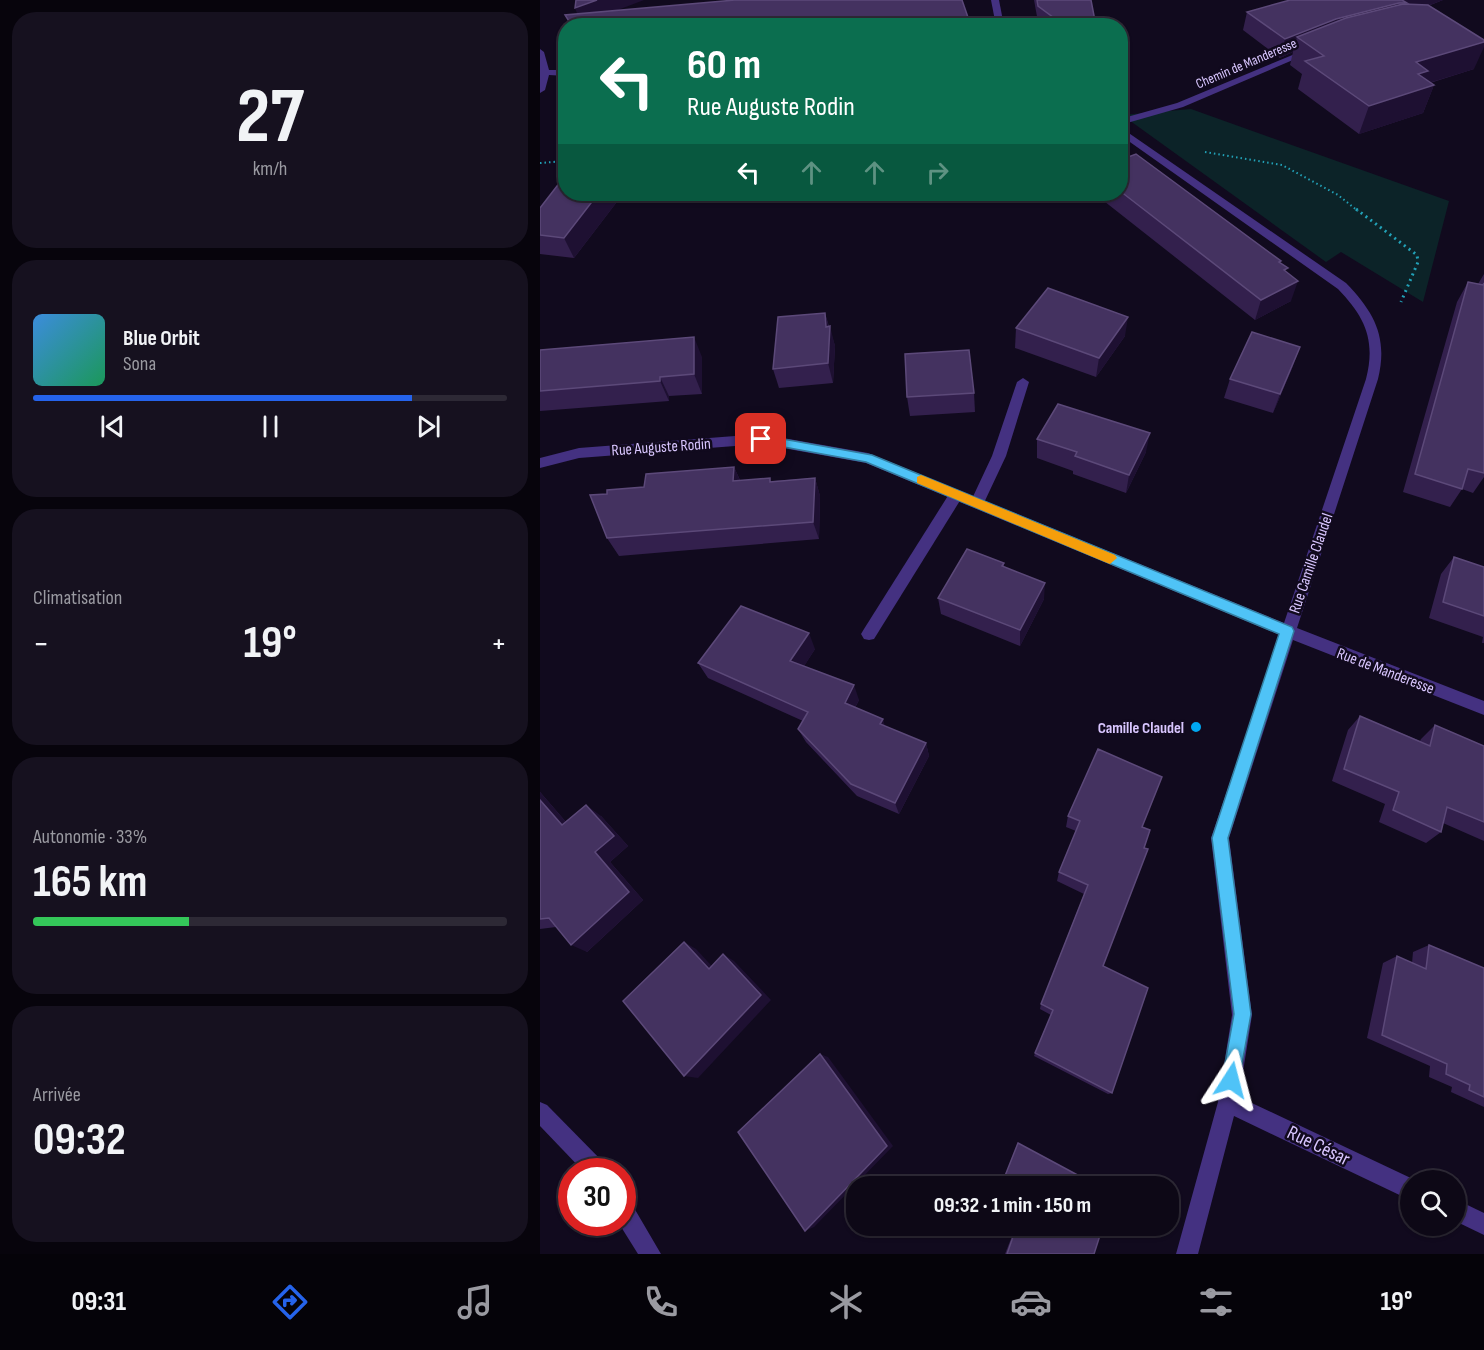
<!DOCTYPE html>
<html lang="fr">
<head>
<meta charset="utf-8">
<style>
	:root { --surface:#0d0816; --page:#16111f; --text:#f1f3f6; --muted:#9a9aa1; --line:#2d2935; --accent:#2563eb }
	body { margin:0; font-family:"Sofia Sans Condensed",sans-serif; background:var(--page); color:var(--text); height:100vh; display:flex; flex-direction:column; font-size:22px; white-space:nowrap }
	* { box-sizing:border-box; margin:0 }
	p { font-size:20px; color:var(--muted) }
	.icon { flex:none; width:33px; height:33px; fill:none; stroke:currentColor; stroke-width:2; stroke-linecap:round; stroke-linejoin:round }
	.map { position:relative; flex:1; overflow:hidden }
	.panel { display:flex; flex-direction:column; gap:12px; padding:12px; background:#07040c; width:540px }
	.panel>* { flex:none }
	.top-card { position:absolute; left:18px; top:18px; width:570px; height:183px; border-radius:24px; box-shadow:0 2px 4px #0004,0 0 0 2px var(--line); background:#0b6e4f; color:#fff; overflow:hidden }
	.fabs { position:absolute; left:860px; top:1170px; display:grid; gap:12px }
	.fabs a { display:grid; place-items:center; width:66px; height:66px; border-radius:50%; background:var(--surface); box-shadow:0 2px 4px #0004,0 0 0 2px var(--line); font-size:30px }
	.speed { position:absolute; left:18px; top:1158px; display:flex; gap:12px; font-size:30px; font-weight:700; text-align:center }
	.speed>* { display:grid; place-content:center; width:78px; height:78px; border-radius:50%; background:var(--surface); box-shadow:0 2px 4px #0004,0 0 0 2px var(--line); line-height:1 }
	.speed .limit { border:9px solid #d22; background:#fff; color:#111 }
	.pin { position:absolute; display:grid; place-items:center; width:51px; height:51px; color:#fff; margin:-26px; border-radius:12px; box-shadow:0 3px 9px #0006 }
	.me { position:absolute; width:66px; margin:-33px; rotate:9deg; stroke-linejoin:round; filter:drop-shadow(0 0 4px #0008) }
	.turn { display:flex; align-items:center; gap:21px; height:126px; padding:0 30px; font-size:27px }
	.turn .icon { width:78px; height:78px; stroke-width:2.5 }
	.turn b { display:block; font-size:42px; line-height:51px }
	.lanes { display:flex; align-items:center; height:57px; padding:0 30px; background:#0003; justify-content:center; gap:30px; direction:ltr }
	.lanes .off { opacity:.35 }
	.big { font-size:45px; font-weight:700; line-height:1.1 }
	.panel .widget { flex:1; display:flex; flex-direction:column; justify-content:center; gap:9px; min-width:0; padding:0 21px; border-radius:24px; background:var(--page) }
	.panel .dial { align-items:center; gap:0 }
	.dial b { font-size:78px; line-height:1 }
	.song { display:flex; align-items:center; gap:18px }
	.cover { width:72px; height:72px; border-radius:9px; background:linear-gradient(135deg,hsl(210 70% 55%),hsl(150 70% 35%)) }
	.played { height:6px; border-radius:3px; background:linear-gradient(90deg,var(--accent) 80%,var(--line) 80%) }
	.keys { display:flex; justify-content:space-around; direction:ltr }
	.heat { display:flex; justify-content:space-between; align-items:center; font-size:33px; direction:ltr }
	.charge { height:9px; border-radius:4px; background:linear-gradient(90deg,#34c759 33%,var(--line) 0) }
	.trip { position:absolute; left:306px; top:1176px; width:333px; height:60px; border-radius:24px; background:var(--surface); box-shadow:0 2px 4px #0004,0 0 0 2px var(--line); font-weight:700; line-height:60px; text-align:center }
	.menu { display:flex; height:96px; justify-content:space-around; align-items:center; background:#050309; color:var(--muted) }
	.menu .icon { width:42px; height:42px }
	.menu .selected { color:var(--accent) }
	.menu b { font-size:27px; color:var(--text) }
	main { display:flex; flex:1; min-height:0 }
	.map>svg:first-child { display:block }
	.green { fill:#0c2328 }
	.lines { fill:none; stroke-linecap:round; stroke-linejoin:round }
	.path-far1 { stroke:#22a1b7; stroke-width:2; stroke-dasharray:1.5 3; stroke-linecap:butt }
	.path { stroke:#22a1b7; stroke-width:3; stroke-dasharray:2 4; stroke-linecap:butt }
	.lane { fill:#443181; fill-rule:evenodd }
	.street { fill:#443181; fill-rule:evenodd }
	.wall { fill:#33204d }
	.shaded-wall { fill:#1e1032 }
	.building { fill:#443260; stroke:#5c4979; stroke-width:1.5 }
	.route { fill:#4fc3f7; stroke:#337fa1; stroke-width:1.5 }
	.slow { fill:#f59e0b }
	.poi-dot { fill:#00a7f1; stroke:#110a1e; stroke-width:2 }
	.labels { text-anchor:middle; stroke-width:5; stroke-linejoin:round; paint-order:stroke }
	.far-street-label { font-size:14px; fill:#d9c6ff; stroke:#110a1e }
	.street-label { font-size:16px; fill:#d9c6ff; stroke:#110a1e }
	.poi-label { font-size:16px; font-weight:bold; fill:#d9c6ff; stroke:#110a1e; text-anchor:end }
	.near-street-label { font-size:20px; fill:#d9c6ff; stroke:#110a1e }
</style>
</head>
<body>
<main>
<section class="panel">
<div class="widget dial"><b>27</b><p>km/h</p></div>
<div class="widget">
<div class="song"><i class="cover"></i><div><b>Blue Orbit</b><p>Sona</p></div></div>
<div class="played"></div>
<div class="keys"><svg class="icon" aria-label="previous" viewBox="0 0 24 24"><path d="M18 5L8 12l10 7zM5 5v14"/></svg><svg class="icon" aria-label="pause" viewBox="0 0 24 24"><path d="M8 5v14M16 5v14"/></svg><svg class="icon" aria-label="next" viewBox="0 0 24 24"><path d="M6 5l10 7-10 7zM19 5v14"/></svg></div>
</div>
<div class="widget"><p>Climatisation</p>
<div class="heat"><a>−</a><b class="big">19°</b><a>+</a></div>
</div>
<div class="widget"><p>Autonomie · 33%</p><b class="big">165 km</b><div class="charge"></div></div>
<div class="widget"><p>Arrivée</p><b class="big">09:32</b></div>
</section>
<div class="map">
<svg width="944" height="1254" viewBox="0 0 944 1254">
	<rect width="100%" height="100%" fill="#110a1e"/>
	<path class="green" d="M651 109 909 201 883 302 801 252 786 262 582 115Z"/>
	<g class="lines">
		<g class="path-far1">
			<path d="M665 152 742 165 798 195 818 211"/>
			<path d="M0 163 26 161"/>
		</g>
		<path class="path" d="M816 209 877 255 878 262 861 302"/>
		<g class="lane">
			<path d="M483 378 489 382 466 456 442 507H432L430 503 452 456 477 382Z"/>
			<path d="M416 490 421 491 423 495 421 499 334 639 329 640 324 639 321 634 324 629 411 491Z"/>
		</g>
		<g class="street">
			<path d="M451 0H459L464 26H456Z"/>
			<path d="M0 49 4 52 9 70H26V76L9 75 5 90 0 93Z"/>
			<path d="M767 49 774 51 643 107 580 125V119L637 103Z"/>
			<path d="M580 127 806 283C835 313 848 338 838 379L757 628 944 701V715L753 640 689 838 712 1015 699 1097 875 1180H870V1200L694 1116 658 1254H636L678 1102 692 1015 671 838 740 635 326 463 221 444 39 458 0 468V458L39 448 221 434 328 453 744 623 826 379C836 340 825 317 798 289L580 135Z"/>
			<path d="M0 1102 7 1105 66 1165 69 1172H44L0 1126Z"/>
			<path d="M82 1199 90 1201 121 1254H98L78 1222H82Z"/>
			<path d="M915 1199 944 1213V1235L915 1221Z"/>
		</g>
	</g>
	<g class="wall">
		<path d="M494 0H551L556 26H503L498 22Z"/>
		<path d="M903 0 888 6 934 69 890 83 894 85 883 113 819 134 758 89 762 74 750 65 753 52 740 58 703 30 707 12Z"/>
		<path d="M580 160 740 263 747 273 751 301 715 320 555 194H580Z"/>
		<path d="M26 194H72L76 203 34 258 0 254V208Z"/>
		<path d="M944 274V477L933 493 922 489 910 507 863 492 917 302 928 282 938 284Z"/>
		<path d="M285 313 295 346 293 383 239 388 233 369Z"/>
		<path d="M476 328 585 336 556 377 475 348Z"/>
		<path d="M0 350 162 357V394L129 396V401L0 411Z"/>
		<path d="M753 366 733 413 684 398 690 379Z"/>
		<path d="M434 393 435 412 370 416 367 397Z"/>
		<path d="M497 439 606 452 586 493 533 474V471L497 458Z"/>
		<path d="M194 467 200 480 231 481 275 478 280 496 279 539 79 556 67 538V494L104 487Z"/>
		<path d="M914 557 944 567V643H942L943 637 889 618 901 574Z"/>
		<path d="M464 563V567L504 599 480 646 401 614 398 598Z"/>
		<path d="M275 649 264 666 319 700 315 708 345 727 386 743 389 756 359 814 317 796 266 742 258 729 263 721 168 678 158 663Z"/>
		<path d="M820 716 880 741 881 739 895 725 944 746V841L903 823 901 832 886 843 839 822 845 804 792 781 808 730Z"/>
		<path d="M0 792 26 822 61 816 88 846 70 862 103 900 47 952 16 927 0 929Z"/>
		<path d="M528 816 602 827 563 966 572 1093 568 1094 494 1056 511 1015 500 1009 501 1004 544 894 517 881 519 872 536 831 526 827Z"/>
		<path d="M889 945 944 968V1107L911 1092 912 1087 889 1077 890 1066 827 1038 843 963 857 956 872 963 873 952Z"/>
		<path d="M474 1231 554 1254H465Z"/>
	</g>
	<g class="shaded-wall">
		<path d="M57 0H104L41 24 35 8Z"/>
		<path d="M861 0H903L863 15 867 3Z"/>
		<path d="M859 3 852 21 757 37 753 52 740 58 745 39 796 19Z"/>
		<path d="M944 42V47L934 69 882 85H894L883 113 819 134 829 106 876 62Z"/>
		<path d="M58 194H72L76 203 34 258 24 238Z"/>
		<path d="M758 281 751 301 715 320 721 300Z"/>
		<path d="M285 313 290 332V326L295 346 293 383 288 363Z"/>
		<path d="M588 317 585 336 556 377 559 358Z"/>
		<path d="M154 337 162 357V394L154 374Z"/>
		<path d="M760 347 753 366 733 413 740 394Z"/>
		<path d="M120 377 129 396V401L120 381Z"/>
		<path d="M610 433 606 452 586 493 589 475Z"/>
		<path d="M194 467 202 485 193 481Z"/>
		<path d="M275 478 280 496 279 539 273 522Z"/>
		<path d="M505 583 504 599 480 646V630Z"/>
		<path d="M269 633 275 649 258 676 250 661Z"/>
		<path d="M314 685 319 700 310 717 305 703Z"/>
		<path d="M343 719 347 733 340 724Z"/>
		<path d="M386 743 389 756 359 814 355 803Z"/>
		<path d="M0 792 38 836 22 825 0 800Z"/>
		<path d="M46 805 61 816 88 846 70 862 103 900 47 952 31 945 55 852Z"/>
		<path d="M144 942 156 949 180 975 169 969Z"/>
		<path d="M183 954 194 961 231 1000 158 1078 144 1076Z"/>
		<path d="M280 1054 288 1057 353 1146 274 1227 265 1231Z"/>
	</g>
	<g class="building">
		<path d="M36 0H57L35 8Z"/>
		<path d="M195 0H422L431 26H32L25 15Z"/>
		<path d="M497 0H551L556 26H525L498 6Z"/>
		<path d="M750 0H862L867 3H859L796 19 745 39 707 12Z"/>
		<path d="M863 4 888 5 944 40V42L876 62 888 71 878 74 894 85 829 106 765 61 784 56 757 37 806 18Z"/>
		<path d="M596 154 741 261 739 262 748 268 744 270 758 281 721 300 580 191V160Z"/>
		<path d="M24 177H26V194H58L24 238 0 235V208Z"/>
		<path d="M928 282 943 285 944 283V473L928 469 922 489 875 474Z"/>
		<path d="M508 288 588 317 559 358 476 328Z"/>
		<path d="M285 313 286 327 290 326 288 363 233 369 238 317Z"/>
		<path d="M712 332 760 347 740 394 690 379Z"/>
		<path d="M154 337V374L120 377V381L0 391V350Z"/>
		<path d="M429 350 434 393 367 397 365 354Z"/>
		<path d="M518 404 610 433 589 475 535 456 537 452 497 439Z"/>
		<path d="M194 467 193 481 230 478V482L275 478 273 522 67 538 50 495 67 494V490L104 487 106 474Z"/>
		<path d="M427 549 464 563 462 566 505 583 480 630 398 598Z"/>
		<path d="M914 557 944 567V616L903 602Z"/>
		<path d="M201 606 269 633 250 661 314 685 305 703 343 719 340 724 386 743 355 803 311 784 258 729 268 712 158 663Z"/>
		<path d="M820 716 890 746 895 725 944 746V822L907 807 901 832 853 810 859 792 804 769Z"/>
		<path d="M558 749 622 777 602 827 610 830 604 848 608 849 563 966 608 988 572 1093 495 1053 513 1010 501 1004 548 885 519 872 540 821 528 816Z"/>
		<path d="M0 800 22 825 46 805 74 836 55 852 89 892 31 945 9 918 0 919Z"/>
		<path d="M144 942 169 969 183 954 221 995 144 1076 83 1001Z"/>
		<path d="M889 945 944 968V1097L929 1090 930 1085 906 1074 907 1064 842 1035 857 956 886 969Z"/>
		<path d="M280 1054 347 1146 265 1231 198 1132Z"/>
		<path d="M478 1143 558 1186H461Z"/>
		<path d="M464 1226H563L554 1254H467L475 1231Z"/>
	</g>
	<path class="route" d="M221 435 332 455 752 627 754 631 688 838 711 1014 698 1086 691 1089 685 1086 682 1080 694 1014 672 838 739 634 326 462 217 442V436Z"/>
	<path class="slow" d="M381 475 575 555 577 558 570 564 565 562 377 483V477Z"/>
	<circle class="poi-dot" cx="656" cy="727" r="6"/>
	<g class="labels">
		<g class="far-street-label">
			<text transform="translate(706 63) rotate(-23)" y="5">Chemin de Manderesse</text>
		</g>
		<g class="street-label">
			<text transform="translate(121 446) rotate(-4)" y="6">Rue Auguste Rodin</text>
			<text transform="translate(770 563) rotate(-71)" y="6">Rue Camille Claudel</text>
			<text transform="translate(846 670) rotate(21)" y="6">Rue de Manderesse</text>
		</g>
		<g class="poi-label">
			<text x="644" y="733">Camille Claudel</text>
		</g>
		<g class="near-street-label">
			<text transform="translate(779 1145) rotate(26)" y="7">Rue César</text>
		</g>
	</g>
</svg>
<div class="fabs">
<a><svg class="icon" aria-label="search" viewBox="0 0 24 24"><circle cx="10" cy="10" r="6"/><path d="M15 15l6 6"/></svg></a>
</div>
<div class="speed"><div class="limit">30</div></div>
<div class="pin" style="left:221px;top:439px;background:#d93025"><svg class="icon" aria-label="arrive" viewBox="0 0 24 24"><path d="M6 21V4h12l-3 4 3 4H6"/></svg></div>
<svg class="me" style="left:691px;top:1080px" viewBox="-20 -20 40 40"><path d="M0-17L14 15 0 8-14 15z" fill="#4fc3f7" stroke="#fff" stroke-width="4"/></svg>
<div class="trip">09:32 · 1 min · 150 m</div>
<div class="top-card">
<div class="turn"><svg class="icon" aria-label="left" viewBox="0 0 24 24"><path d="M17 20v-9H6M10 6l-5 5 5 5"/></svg><div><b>60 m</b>Rue Auguste Rodin</div></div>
<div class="lanes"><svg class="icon" aria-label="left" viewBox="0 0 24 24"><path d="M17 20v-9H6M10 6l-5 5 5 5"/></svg><svg class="icon off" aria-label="ahead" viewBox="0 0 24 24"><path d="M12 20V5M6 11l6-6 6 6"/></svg><svg class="icon off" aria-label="ahead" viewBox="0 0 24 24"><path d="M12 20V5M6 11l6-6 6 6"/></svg><svg class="icon off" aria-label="right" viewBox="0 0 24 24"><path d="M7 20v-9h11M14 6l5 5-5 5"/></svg></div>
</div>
</div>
</main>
<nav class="menu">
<b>09:31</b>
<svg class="icon selected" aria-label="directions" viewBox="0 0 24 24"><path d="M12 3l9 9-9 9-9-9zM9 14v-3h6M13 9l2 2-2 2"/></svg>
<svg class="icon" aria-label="music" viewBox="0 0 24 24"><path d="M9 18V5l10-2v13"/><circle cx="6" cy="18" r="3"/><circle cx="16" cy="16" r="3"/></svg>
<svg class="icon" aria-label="phone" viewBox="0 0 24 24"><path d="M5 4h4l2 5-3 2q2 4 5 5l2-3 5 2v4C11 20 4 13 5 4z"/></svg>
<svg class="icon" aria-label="climate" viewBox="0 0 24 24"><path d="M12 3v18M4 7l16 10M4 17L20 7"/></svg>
<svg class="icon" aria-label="car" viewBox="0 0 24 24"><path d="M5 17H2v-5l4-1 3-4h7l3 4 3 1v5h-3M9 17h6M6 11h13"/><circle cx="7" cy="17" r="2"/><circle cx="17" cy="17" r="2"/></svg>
<svg class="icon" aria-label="filters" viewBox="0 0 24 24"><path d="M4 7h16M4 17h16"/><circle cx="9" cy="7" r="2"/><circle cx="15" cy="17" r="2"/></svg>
<b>19°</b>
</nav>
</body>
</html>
